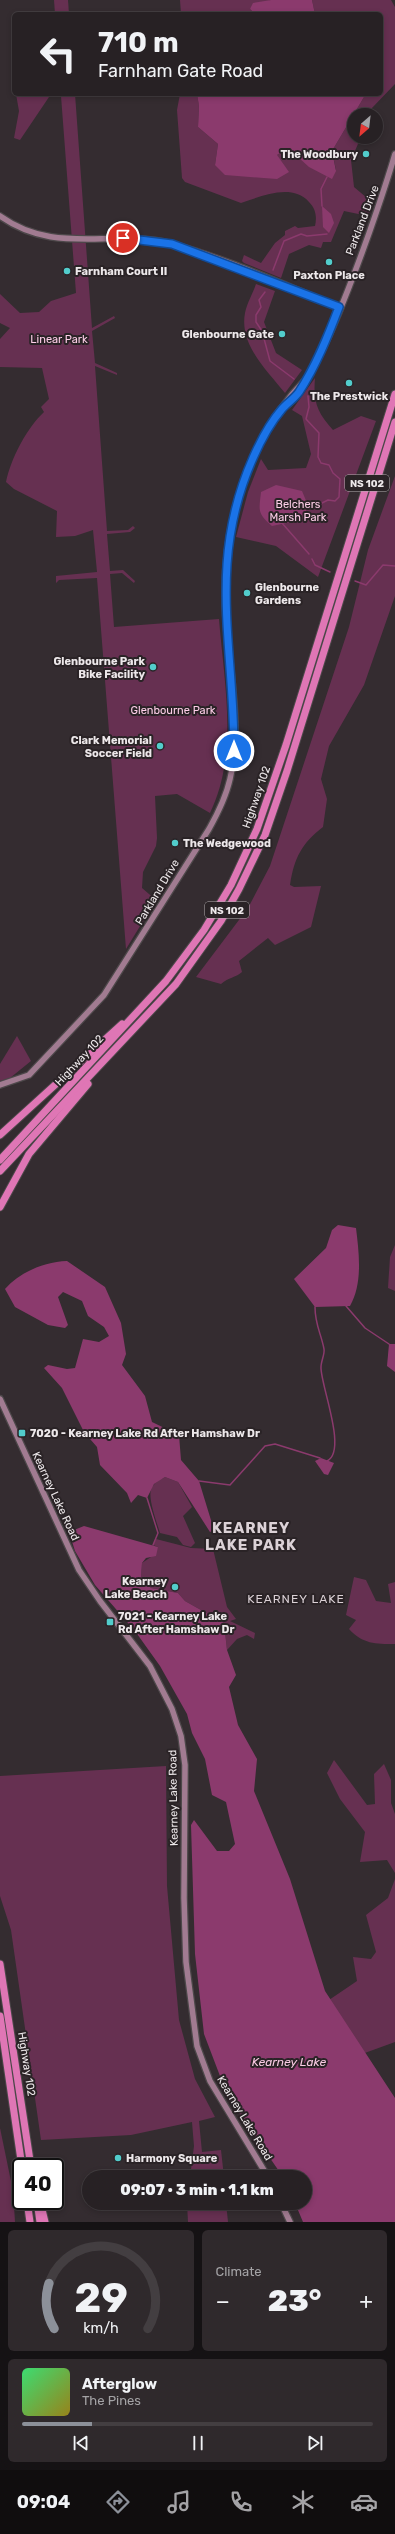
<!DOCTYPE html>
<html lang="en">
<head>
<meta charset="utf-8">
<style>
	:root { --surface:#272124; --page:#2f292c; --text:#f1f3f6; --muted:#a4a3a6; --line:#433e41; --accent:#8c9099 }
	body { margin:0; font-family:Rubik,sans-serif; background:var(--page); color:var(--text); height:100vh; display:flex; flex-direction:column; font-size:15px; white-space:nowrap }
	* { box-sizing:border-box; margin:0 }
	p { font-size:13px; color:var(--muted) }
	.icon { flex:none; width:22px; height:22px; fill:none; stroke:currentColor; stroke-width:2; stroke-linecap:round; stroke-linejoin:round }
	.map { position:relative; height:2222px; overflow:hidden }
	.side { display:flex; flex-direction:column; gap:8px; padding:8px; background:#151214; flex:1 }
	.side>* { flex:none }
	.top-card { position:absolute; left:12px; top:12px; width:371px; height:84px; border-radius:6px; box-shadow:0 2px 6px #0003,0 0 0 1px var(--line); background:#272124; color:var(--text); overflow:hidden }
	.needle { width:26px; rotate:208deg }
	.tools { position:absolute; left:347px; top:108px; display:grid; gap:8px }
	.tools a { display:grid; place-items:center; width:36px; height:36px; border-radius:50%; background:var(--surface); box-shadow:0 2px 6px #0003,0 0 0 1px var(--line); font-size:20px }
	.speed { position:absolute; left:12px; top:2158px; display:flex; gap:8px; font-size:20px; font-weight:700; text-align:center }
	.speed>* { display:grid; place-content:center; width:52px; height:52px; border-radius:50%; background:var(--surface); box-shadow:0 2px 6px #0003,0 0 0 1px var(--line); line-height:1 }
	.speed .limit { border:2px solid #111; border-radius:6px; background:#fff; color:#111 }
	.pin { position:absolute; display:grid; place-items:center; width:34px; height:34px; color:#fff; margin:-17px; border:2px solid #fff; border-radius:50%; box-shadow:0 1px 4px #0007 }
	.me { position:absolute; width:44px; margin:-22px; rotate:0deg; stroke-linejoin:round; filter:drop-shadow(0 0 3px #0008) }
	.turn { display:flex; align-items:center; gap:14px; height:84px; padding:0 20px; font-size:18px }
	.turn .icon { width:52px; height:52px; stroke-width:2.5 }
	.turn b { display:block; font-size:28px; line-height:34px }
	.big { font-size:30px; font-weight:800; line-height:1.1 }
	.side .tile { flex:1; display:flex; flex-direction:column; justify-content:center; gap:6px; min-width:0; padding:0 14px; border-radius:6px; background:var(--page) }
	.side .dial { align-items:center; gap:0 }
	.dial svg { height:104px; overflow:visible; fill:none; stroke:var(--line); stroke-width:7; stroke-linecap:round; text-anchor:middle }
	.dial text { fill:var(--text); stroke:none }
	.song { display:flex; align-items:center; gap:12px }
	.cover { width:48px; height:48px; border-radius:6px; background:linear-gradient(135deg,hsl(140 70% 55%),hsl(50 70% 35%)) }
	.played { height:4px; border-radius:2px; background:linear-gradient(90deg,var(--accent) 20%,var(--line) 20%) }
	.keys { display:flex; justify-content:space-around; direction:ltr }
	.heat { display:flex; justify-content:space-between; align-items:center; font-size:22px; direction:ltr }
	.side .tiles { flex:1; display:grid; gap:8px; grid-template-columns:1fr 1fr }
	.tile:last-child { grid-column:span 2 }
	.trip { position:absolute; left:82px; top:2170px; width:230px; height:40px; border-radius:20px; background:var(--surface); box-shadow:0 2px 6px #0003,0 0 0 1px var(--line); font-weight:800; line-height:40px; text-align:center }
	.tab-bar { display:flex; height:64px; justify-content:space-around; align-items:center; background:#100d0e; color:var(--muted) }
	.tab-bar .icon { width:28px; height:28px }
	.tab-bar .current { color:var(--accent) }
	.tab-bar b { font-size:18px; color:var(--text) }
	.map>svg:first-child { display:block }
	.green { fill:#663051 }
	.water { fill:#8b3a6d }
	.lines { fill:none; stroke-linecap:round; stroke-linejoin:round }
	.stream { stroke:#8b3a6d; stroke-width:1.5 }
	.secondary-casing { stroke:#4d484a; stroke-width:8 }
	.highway-casing { stroke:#4d484a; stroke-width:9 }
	.secondary { stroke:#a17b91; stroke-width:5.5 }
	.highway { stroke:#df76b5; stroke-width:7 }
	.route-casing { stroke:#114b97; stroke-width:10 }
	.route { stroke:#1a73e8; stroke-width:7 }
	.poi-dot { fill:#52cdcc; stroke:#2a2326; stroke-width:1.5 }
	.labels { text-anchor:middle; stroke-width:4; stroke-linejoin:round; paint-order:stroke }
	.shield { fill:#2a2326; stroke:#b2adaf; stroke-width:1 }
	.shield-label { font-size:10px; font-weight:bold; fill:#ede8ea }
	.poi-label { font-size:11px; font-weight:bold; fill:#ede8ea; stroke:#2a2326; text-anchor:start }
	.street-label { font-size:11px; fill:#ede8ea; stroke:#2a2326 }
	.park-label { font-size:11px; fill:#fecee8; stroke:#2a2326 }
	.neighbourhood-label { font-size:12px; letter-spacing:1px; fill:#dbd1d6; stroke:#2a2326 }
	.water-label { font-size:12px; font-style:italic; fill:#facbe4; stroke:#2a2326 }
	.district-label { font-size:15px; font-weight:bold; letter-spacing:1px; fill:#dbd1d6; stroke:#2a2326 }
</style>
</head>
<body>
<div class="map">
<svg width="395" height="2222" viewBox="0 0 395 2222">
	<rect width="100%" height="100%" fill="#342c30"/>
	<g class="green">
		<path d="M54 0H68L69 14H55Z"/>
		<path d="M180 0H271L250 9 255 14H181Z"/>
		<path d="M312 0H391L395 7V84L371 109V115H354V137H361L351 160 354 187 367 198 375 197 368 216 344 211 331 242H323L321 248 309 245 289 254 281 278 244 263 242 261 244 255 261 263 275 243 285 235V231L295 226 298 228 315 226C317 217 316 209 309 202 292 183 262 196 241 203L185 182 182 178 177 110 180 94H197L199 106 198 127 218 144 215 165 277 155 288 148 297 156 336 170 332 151 364 97 363 94H381V14H315Z"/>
		<path d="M16 94H77H75L92 328 114 316 115 318 92 331 95 363 117 373V375L95 366 107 531 128 530 133 526 135 528 130 532 107 534 110 571 123 570 135 581 134 583 122 573 110 574 114 627 219 619C224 683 239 753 210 813L177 794 155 796 157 838 156 846 143 872 142 888 156 900 126 949 97 578 59 580 56 583V576L97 572 93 530 75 536 56 537 57 511 14 489 6 482C11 458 27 428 44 412L41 407 49 399 42 368 0 367V339L10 328 0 323V294L20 313 39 312 51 301 76 293 61 96 49 97 20 140 14 138 19 111Z"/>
		<path d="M256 284 275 291 264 322 276 353 302 370 285 393C267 370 239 345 245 313 247 303 253 293 256 284Z"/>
		<path d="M315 378C313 402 317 412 333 430L361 416 376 421 318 577 276 546 236 537 248 492 261 459 268 470 306 468 311 454 302 416 292 410Z"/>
		<path d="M395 476V596L364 685 329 746 321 779 327 799 323 827C302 843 294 858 290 885L294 887 321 886 311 927 275 945 268 938 239 961 242 972C235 978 229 977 221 984L196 977 248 908 270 866 349 627 368 550Z"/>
		<path d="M17 1036 31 1061 10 1078 0 1081V1064Z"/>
		<path d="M395 1245V1291L388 1288 390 1257Z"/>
		<path d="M165 1477 178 1482 192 1507 183 1516 195 1543 191 1547 183 1545 177 1537 160 1533C157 1523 148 1499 151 1490 153 1483 160 1480 165 1477Z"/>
		<path d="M156 1539 191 1548 213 1549 227 1607 236 1619 230 1621 255 1633 254 1639 247 1635 237 1639 227 1650 224 1623 185 1601 178 1593 151 1588 141 1577 142 1563 151 1557 158 1547 153 1545Z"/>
		<path d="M354 1577 366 1580 376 1601 391 1603 388 1584 395 1582V1644C375 1644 363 1644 349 1629L356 1620 346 1615Z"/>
		<path d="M334 1760 367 1805 375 1804 374 1774 384 1764 391 1780V1803L395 1814V1873L387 1860 360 1862 365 1832 340 1799 327 1773Z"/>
		<path d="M166 1766 167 1886 179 2020 195 2079 215 2117 199 2121 202 2152 221 2150 224 2177H190L194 2146 192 2122 131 2135 41 2140 11 1930 0 1896V1776Z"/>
		<path d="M395 1879V2042L362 2054 329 2000 357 1981 353 1957 371 1959 376 1952 366 1915 388 1898Z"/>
		<path d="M0 2128 13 2191 15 2222H0Z"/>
		<path d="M187 2203H226L228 2222H188Z"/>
	</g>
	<g class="water">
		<path d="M271 0H312L315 14H255L250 9 253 3Z"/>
		<path d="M363 94 364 97 332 151 336 171 332 179 309 167 288 148 277 155 289 172 277 179 225 175 215 165 218 144 198 127 199 106 197 94Z"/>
		<path d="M322 206 331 214 334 223 329 233 323 227Z"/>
		<path d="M276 485 302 491 307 503 305 519 272 526C257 513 259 511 261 492Z"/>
		<path d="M338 1225 356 1228C359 1253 363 1283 350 1306L315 1307 294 1279 326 1248 332 1230Z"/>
		<path d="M67 1261 105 1287 121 1323 126 1354 122 1365 145 1396 152 1422 179 1435 181 1460 199 1481 214 1530 210 1532 178 1482 165 1477 154 1484 147 1498 138 1495 131 1503 127 1493 100 1465 97 1447 84 1432 62 1388 44 1368 48 1365 67 1369 75 1368 83 1339 99 1342 109 1336 104 1327 88 1316 82 1301 63 1292 58 1297 68 1325 65 1328 48 1325 15 1307 5 1289C20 1272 44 1262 67 1261Z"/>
		<path d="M389 1344H395V1372L387 1366Z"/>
		<path d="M321 1458 334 1463 328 1475 324 1474 315 1461Z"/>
		<path d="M84 1526 158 1547 156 1556 146 1558 142 1563 141 1577 151 1588 178 1593 185 1601 224 1623 227 1650 236 1675 229 1687 238 1725 257 1759 254 1791 290 1879 325 1991 395 2098V2222H303L295 2203H305V2177H283L228 2097 204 2034 195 1954 191 1825 194 1820 217 1851H229L235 1844 226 1802 212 1795 205 1759 192 1733 187 1714 160 1666 135 1631 95 1585 75 1551 69 1532Z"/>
	</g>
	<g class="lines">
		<g class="stream">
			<path d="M322 206 321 189 327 177"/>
			<path d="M273 270 284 241 301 234 307 236 327 234"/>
			<path d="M265 292 259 300 261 307 256 315V322L262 331 270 361 294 379"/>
			<path d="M306 506 314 507 328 500 335 501 339 497 340 479 333 473 329 465 321 463 318 457 319 433 306 419 309 407 308 396"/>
			<path d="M282 523 309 554"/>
			<path d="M312 559 315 565 330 572"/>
			<path d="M355 581 366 585 383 565 395 566"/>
			<path d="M346 1306 365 1328 389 1344"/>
			<path d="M315 1307C315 1325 321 1333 324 1349 325 1354 321 1361 321 1367 320 1384 348 1451 327 1461"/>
			<path d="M199 1481 230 1485 265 1446 275 1444 320 1458"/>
			<path d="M147 1498 158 1533 153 1545"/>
		</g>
		<defs>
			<g id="secondary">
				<path d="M0 216C56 256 110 228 172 244 227 259 286 286 339 307"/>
				<path d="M285 407C321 382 381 202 395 154"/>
				<path d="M0 1085 29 1075 104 995 209 829C218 813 226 797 230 779 242 728 229 670 226 619 220 532 244 442 306 379"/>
				<path d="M0 1399 79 1570 100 1601 150 1666 172 1709 181 1736 185 1765 184 1898 186 1962 197 2046 210 2081 268 2177"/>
				<path d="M281 2203 290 2222"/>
			</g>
			<g id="highway">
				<path d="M0 1135 122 1024"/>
				<path d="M0 1160 166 981 204 930 231 885 257 829 286 745 395 394"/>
				<path d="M0 1171 176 984 221 921 239 889 265 835 287 771 395 422"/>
				<path d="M0 1207 29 1154 88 1084"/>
				<path d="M0 1964 31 2167"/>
				<path d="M0 2016 22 2167"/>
				<path d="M27 2201 30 2222"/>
				<path d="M40 2201 45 2222"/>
				<path d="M38 2208 40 2222"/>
			</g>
		</defs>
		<use href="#secondary" class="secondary-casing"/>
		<use href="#highway" class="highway-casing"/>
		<use href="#secondary" class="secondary"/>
		<use href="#highway" class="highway"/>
	</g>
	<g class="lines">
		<defs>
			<path id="route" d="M123 238 172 244 339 307C328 336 316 366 299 392 294 399 287 403 282 409 270 423 260 442 253 458 207 562 234 644 234 751"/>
		</defs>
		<use href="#route" class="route-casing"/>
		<use href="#route" class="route"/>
	</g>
	<g class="poi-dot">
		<circle cx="366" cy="154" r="4"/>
		<circle cx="329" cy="262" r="4"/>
		<circle cx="67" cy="271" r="4"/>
		<circle cx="282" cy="334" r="4"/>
		<circle cx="349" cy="383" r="4"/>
		<circle cx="247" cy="593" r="4"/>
		<circle cx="153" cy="667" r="4"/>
		<circle cx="160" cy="746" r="4"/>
		<circle cx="175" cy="843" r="4"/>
		<rect x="18" y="1429" width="8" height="8" rx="2"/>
		<circle cx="175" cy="1587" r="4"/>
		<rect x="106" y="1618" width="8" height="8" rx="2"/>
		<circle cx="118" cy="2158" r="4"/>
	</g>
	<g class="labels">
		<g class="shield">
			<rect x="345" y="475" width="44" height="16" rx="3"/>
			<rect x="205" y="902" width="44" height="16" rx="3"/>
		</g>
		<g class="shield-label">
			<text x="367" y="487">NS 102</text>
			<text x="227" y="914">NS 102</text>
		</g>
		<g class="poi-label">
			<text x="358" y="158" text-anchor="end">The Woodbury</text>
			<text x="75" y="275">Farnham Court II</text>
			<text x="329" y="279" text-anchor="middle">Paxton Place</text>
			<text x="274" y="338" text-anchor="end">Glenbourne Gate</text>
			<text x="349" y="400" text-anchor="middle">The Prestwick</text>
			<text x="255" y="591">Glenbourne<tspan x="255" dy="13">Gardens</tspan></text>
			<text x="145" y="665" text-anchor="end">Glenbourne Park<tspan x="145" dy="13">Bike Facility</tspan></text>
			<text x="152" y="744" text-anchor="end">Clark Memorial<tspan x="152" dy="13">Soccer Field</tspan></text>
			<text x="183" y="847">The Wedgewood</text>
			<text x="30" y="1437">7020 - Kearney Lake Rd After Hamshaw Dr</text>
			<text x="167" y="1585" text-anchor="end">Kearney<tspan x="167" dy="13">Lake Beach</tspan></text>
			<text x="118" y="1620">7021 - Kearney Lake<tspan x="118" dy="13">Rd After Hamshaw Dr</tspan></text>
			<text x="126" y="2162">Harmony Square</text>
		</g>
		<g class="street-label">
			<text transform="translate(362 220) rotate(-69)" y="4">Parkland Drive</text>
			<text transform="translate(256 797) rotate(-71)" y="4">Highway 102</text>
			<text transform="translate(157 892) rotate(-59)" y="4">Parkland Drive</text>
			<text transform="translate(79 1060) rotate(-47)" y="4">Highway 102</text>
			<text transform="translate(56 1496) rotate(65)" y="4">Kearney Lake Road</text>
			<text transform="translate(173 1798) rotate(-91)" y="4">Kearney Lake Road</text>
			<text transform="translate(27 2064) rotate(81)" y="4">Highway 102</text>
			<text transform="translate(245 2118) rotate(59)" y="4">Kearney Lake Road</text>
		</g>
		<g class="park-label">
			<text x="59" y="343">Linear Park</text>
			<text x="298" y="508">Belchers<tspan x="298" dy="13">Marsh Park</tspan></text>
			<text x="173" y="714">Glenbourne Park</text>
		</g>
		<g class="neighbourhood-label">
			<text x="296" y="1603">KEARNEY LAKE</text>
		</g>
		<g class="water-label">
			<text x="289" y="2066">Kearney Lake</text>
		</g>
		<g class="district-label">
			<text x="251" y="1533">KEARNEY<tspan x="251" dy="17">LAKE PARK</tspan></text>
		</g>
	</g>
</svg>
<div class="tools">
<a><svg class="needle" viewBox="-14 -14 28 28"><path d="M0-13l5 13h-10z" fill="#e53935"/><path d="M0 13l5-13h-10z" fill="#a4a3a6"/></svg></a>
</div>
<div class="speed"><div class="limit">40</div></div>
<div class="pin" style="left:123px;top:238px;background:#d93025"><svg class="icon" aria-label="arrive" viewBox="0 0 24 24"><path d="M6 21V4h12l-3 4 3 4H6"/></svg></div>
<svg class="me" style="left:234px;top:751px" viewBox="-20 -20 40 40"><circle r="17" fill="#1a73e8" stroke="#fff" stroke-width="3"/><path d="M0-11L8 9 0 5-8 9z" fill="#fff"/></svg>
<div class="trip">09:07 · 3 min · 1.1 km</div>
<div class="top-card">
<div class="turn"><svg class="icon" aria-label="left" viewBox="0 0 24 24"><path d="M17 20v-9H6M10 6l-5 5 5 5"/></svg><div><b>710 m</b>Farnham Gate Road</div></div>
</div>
</div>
<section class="side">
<div class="tiles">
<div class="tile dial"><svg viewBox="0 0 100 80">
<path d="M14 69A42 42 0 1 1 86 69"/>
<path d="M14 69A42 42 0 0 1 10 34" stroke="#8c9099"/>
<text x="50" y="56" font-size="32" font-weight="700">29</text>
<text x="50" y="72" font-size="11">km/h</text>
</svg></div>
<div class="tile"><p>Climate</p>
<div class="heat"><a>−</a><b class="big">23°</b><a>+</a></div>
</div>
<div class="tile">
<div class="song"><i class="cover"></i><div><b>Afterglow</b><p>The Pines</p></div></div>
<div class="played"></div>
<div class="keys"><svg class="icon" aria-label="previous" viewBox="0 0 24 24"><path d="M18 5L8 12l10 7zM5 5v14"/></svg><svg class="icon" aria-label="pause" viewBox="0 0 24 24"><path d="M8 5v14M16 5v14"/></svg><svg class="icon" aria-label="next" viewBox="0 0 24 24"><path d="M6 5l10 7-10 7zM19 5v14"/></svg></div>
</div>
</div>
</section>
<nav class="tab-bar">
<b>09:04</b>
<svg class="icon current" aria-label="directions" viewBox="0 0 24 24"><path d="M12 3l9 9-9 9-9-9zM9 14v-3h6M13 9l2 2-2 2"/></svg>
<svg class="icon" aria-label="music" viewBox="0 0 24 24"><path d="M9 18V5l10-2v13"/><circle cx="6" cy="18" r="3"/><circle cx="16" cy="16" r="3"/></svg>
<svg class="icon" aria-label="phone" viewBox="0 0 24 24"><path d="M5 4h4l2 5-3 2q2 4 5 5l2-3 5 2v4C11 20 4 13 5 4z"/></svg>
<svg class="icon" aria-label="climate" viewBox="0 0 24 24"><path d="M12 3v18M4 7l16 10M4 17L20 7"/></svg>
<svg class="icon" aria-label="car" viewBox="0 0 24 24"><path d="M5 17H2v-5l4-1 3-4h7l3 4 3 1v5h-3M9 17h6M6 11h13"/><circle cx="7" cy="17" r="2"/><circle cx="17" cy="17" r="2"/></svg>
</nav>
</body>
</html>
